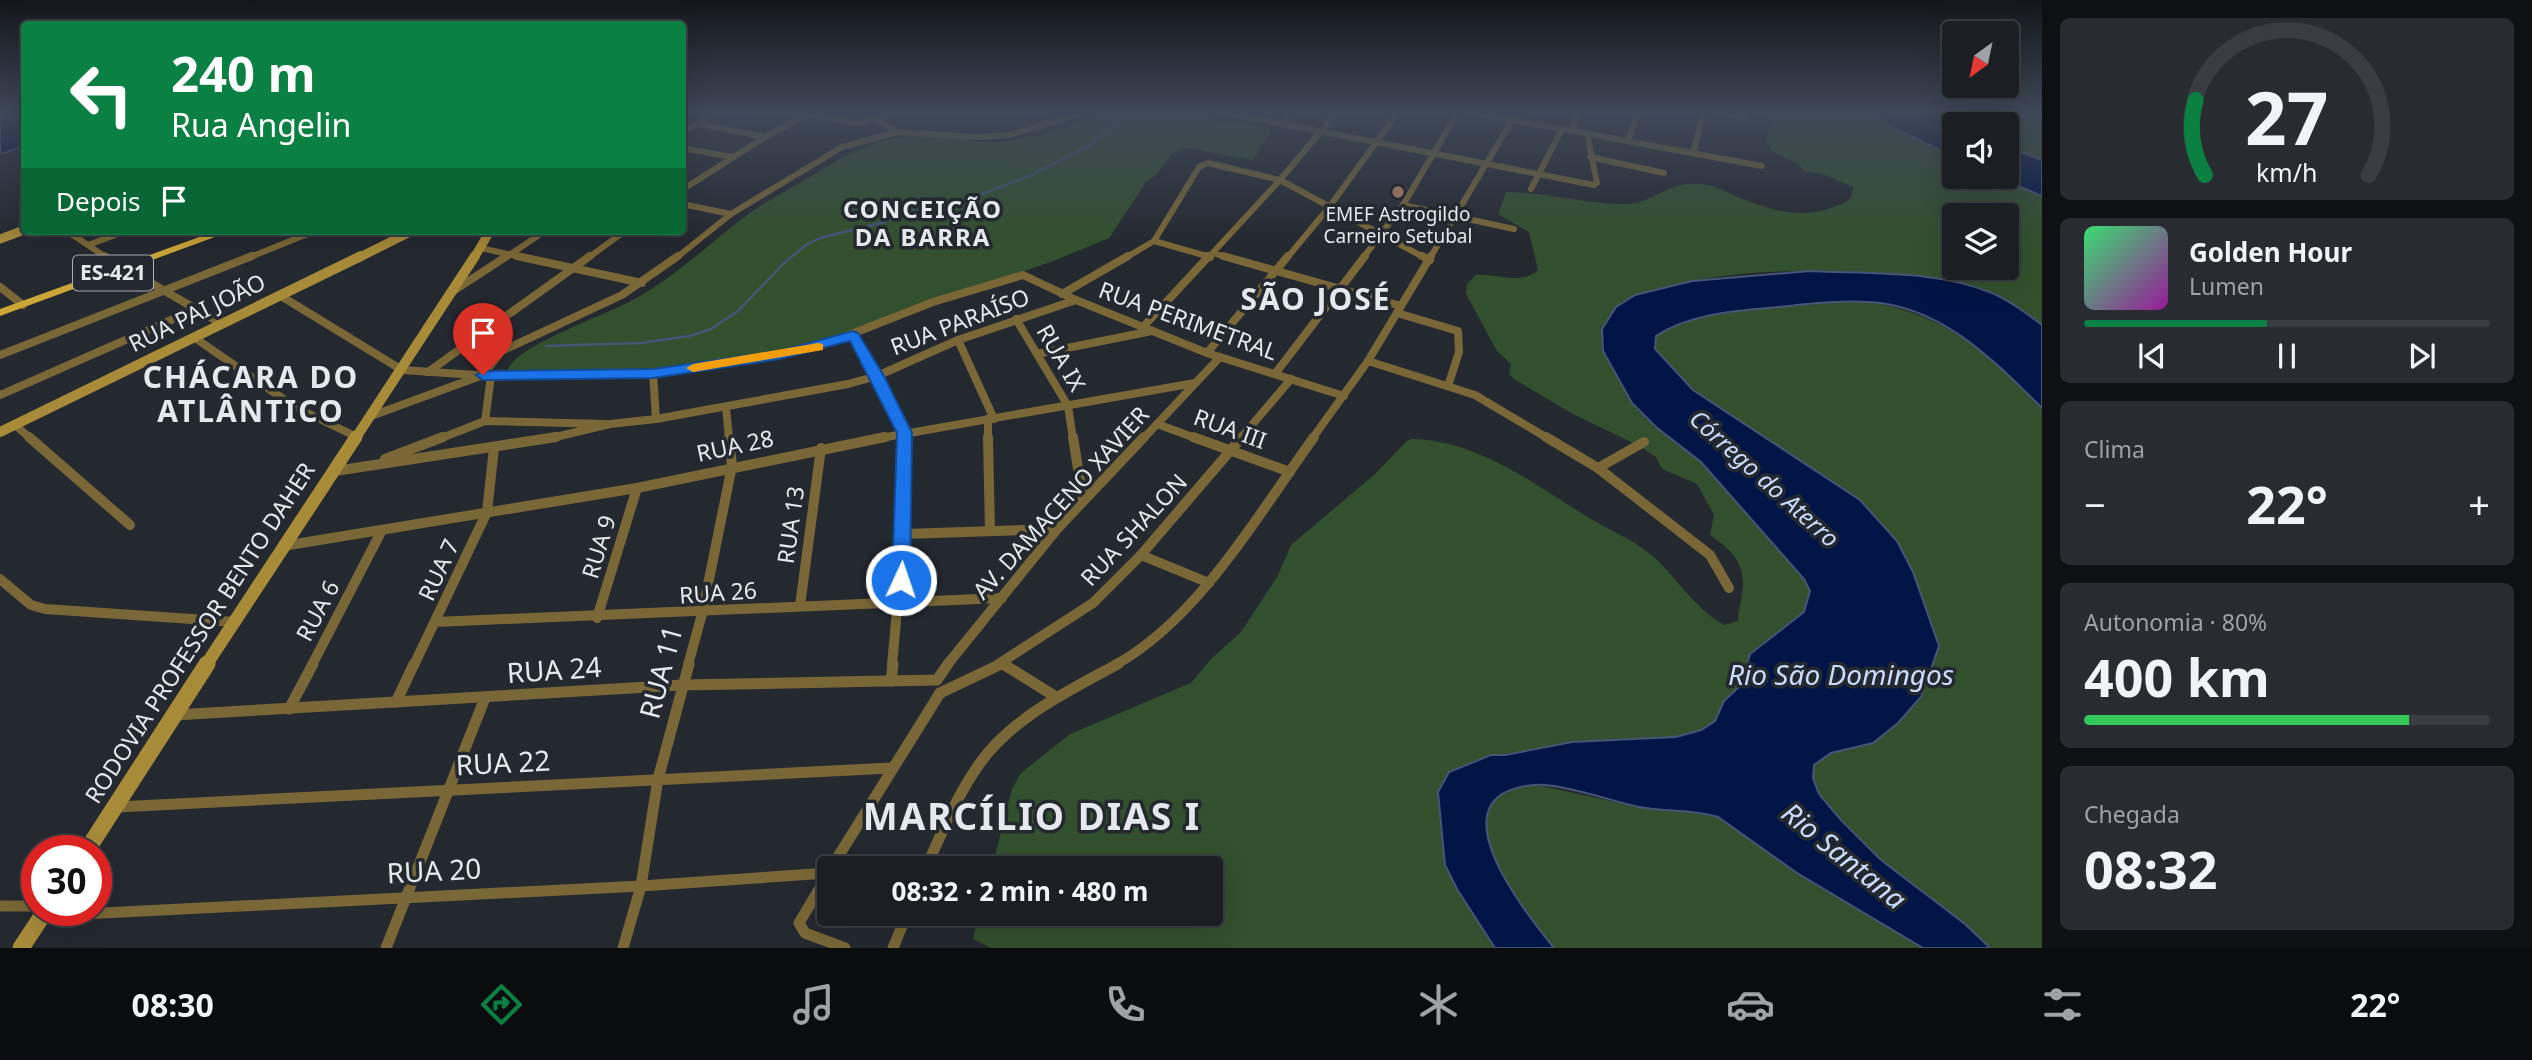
<!DOCTYPE html>
<html lang="pt">
<head>
<meta charset="utf-8">
<style>
	:root { --surface:#1b1e23; --page:#282b30; --text:#f1f3f6; --muted:#a0a2a6; --line:#393c41; --accent:#0b8043 }
	body { margin:0; font-family:"Noto Sans",sans-serif; background:var(--page); color:var(--text); height:100vh; display:flex; flex-direction:column; font-size:26px; white-space:nowrap }
	* { box-sizing:border-box; margin:0 }
	p { font-size:23px; color:var(--muted) }
	.icon { flex:none; width:38px; height:38px; fill:none; stroke:currentColor; stroke-width:2; stroke-linecap:round; stroke-linejoin:round }
	.map { position:relative; flex:1; overflow:hidden }
	.details { display:flex; flex-direction:column; gap:18px; padding:18px; background:#0f1013; width:490px }
	.details>* { flex:none }
	.hud { position:absolute; left:21px; top:21px; width:665px; height:214px; border-radius:7px; box-shadow:0 7px 28px #0002,0 0 0 2px var(--line); background:#0b8043; color:#fff; overflow:hidden }
	.needle { width:46px; rotate:213deg }
	.tools { position:absolute; left:1942px; top:21px; display:grid; gap:14px }
	.tools a { display:grid; place-items:center; width:77px; height:77px; border-radius:7px; background:var(--surface); box-shadow:0 7px 28px #0002,0 0 0 2px var(--line); font-size:35px }
	.speed { position:absolute; left:21px; top:835px; display:flex; gap:14px; font-size:35px; font-weight:700; text-align:center }
	.speed>* { display:grid; place-content:center; width:91px; height:91px; border-radius:50%; background:var(--surface); box-shadow:0 7px 28px #0002,0 0 0 2px var(--line); line-height:1 }
	.speed .limit { border:10px solid #d22; background:#fff; color:#111 }
	.pin { position:absolute; display:grid; place-items:center; width:60px; height:60px; color:#fff; margin:-72px -30px; border-radius:50% 50% 50% 0; rotate:-45deg; box-shadow:0 0 7px #0007 }
	.pin .icon { rotate:45deg }
	.me { position:absolute; width:77px; margin:-38px; rotate:3deg; stroke-linejoin:round; filter:drop-shadow(0 0 5px #0008) }
	.turn { display:flex; align-items:center; gap:24px; height:147px; padding:0 35px; font-size:32px }
	.turn .icon { width:91px; height:91px; stroke-width:2.5 }
	.turn b { display:block; font-size:49px; line-height:60px }
	.then { display:flex; align-items:center; height:66px; padding:0 35px; background:#0003; gap:14px; font-size:26px }
	.big { font-size:52px; font-weight:700; line-height:1.1 }
	.details .card { flex:1; display:flex; flex-direction:column; justify-content:center; gap:10px; min-width:0; padding:0 24px; border-radius:10px; background:var(--page) }
	.details .dial { align-items:center; gap:0 }
	.dial svg { height:182px; overflow:visible; fill:none; stroke:var(--line); stroke-width:7; stroke-linecap:round; text-anchor:middle }
	.dial text { fill:var(--text); stroke:none }
	.song { display:flex; align-items:center; gap:21px }
	.cover { width:84px; height:84px; border-radius:10px; background:linear-gradient(135deg,hsl(140 70% 55%),hsl(300 70% 35%)) }
	.played { height:7px; border-radius:4px; background:linear-gradient(90deg,var(--accent) 45%,var(--line) 45%) }
	.keys { display:flex; justify-content:space-around; direction:ltr }
	.heat { display:flex; justify-content:space-between; align-items:center; font-size:38px; direction:ltr }
	.charge { height:10px; border-radius:5px; background:linear-gradient(90deg,#34c759 80%,var(--line) 0) }
	.trip { position:absolute; left:817px; top:856px; width:406px; height:70px; border-radius:7px; background:var(--surface); box-shadow:0 7px 28px #0002,0 0 0 2px var(--line); font-weight:700; line-height:70px; text-align:center }
	.dock { display:flex; height:112px; justify-content:space-around; align-items:center; background:#0b0c0e; color:var(--muted) }
	.dock .icon { width:49px; height:49px }
	.dock .selected { color:var(--accent) }
	.dock b { font-size:32px; color:var(--text) }
	main { display:flex; flex:1; min-height:0 }
	.map>svg:first-child { display:block }
	.green { fill:#32502d; fill-rule:evenodd }
	.water { fill:#001445; stroke:#455477; stroke-width:2 }
	.lines { fill:none; stroke-linecap:round; stroke-linejoin:round }
	.stream { stroke:#455477; stroke-width:2.5 }
	.street-far3 { stroke:#796737; stroke-width:6 }
	.street-far2 { stroke:#796737; stroke-width:8 }
	.street-far1 { stroke:#796737; stroke-width:10 }
	.street { stroke:#796737; stroke-width:11 }
	.secondary-far3 { stroke:#a78b39; stroke-width:9 }
	.secondary-far2 { stroke:#a78b39; stroke-width:10 }
	.secondary-far1 { stroke:#a78b39; stroke-width:13 }
	.secondary { stroke:#a78b39; stroke-width:17 }
	.primary { fill:#cba636; fill-rule:evenodd }
	.route { fill:#1a73e8; stroke:#114b97; stroke-width:2 }
	.slow { fill:#f59e0b }
	.education-dot { fill:#8d6e63; stroke:#24282f; stroke-width:2.5 }
	.labels { text-anchor:middle; stroke-width:7; stroke-linejoin:round; paint-order:stroke }
	.far-poi-label { font-size:19px; fill:#e5e8ed; stroke:#24282f }
	.shield { fill:#24282f; stroke:#abaeb4; stroke-width:2 }
	.shield-label { font-size:21px; font-weight:bold; fill:#e5e8ed }
	.street-label { font-size:23px; fill:#e5e8ed; stroke:#24282f }
	.far-district-label { font-size:24px; font-weight:bold; letter-spacing:2px; fill:#e5e8ed; stroke:#24282f }
	.water-label { font-size:24px; font-style:italic; fill:#c8dcfd; stroke:#24282f }
	.near-street-label { font-size:28px; fill:#e5e8ed; stroke:#24282f }
	.near-water-label { font-size:28px; font-style:italic; fill:#c8dcfd; stroke:#24282f }
	.district-label { font-size:30px; font-weight:bold; letter-spacing:2px; fill:#e5e8ed; stroke:#24282f }
	.near-district-label { font-size:37px; font-weight:bold; letter-spacing:2px; fill:#e5e8ed; stroke:#24282f }
</style>
</head>
<body>
<main>
<div class="map">
<svg width="2042" height="948" viewBox="0 0 2042 948">
	<rect width="100%" height="100%" fill="#24282f"/>
	<g class="green">
		<path d="M1102 112H1212L1210 118 1217 122 1266 127 1271 131 1253 160 1187 148 1173 152 1156 175 1146 182 1109 238 1056 260 798 351 661 371 515 374 508 370C515 346 606 315 631 301 678 276 712 240 754 210 775 196 797 185 818 172 841 158 863 145 890 139 921 131 954 140 985 142 1024 143 1067 128 1102 112Z"/>
		<path d="M1759 112H1874L1889 126 1955 157V177H1997L2042 196V325C2025 312 2008 299 1988 292 1916 267 1766 265 1692 281 1673 285 1654 291 1635 295L1603 351 1632 403 1656 427 1701 462 1804 579 1810 591 1804 612 1755 649 1748 660 1741 685 1724 701 1715 721 1701 730 1676 737 1491 755 1449 772 1445 865 1457 889 1495 948H991L973 939 979 914H1211V868H992L1012 789 1021 773 1070 734 1191 683 1211 659 1241 632 1277 577 1291 545 1375 474 1407 441 1412 439C1479 440 1537 486 1591 519 1613 532 1636 541 1655 558 1678 580 1696 609 1724 625L1738 621C1738 610 1741 604 1742 594 1747 563 1732 551 1710 535L1714 515 1697 484 1662 469 1656 457 1639 446 1573 414 1514 379 1509 373 1511 364 1497 351 1466 294 1467 284 1476 275C1497 273 1521 286 1538 270L1529 232 1498 214 1506 192C1546 192 1584 204 1624 204 1653 205 1665 181 1700 184 1715 185 1727 192 1740 198 1772 210 1800 220 1834 207 1845 203 1853 201 1853 187L1828 176 1802 170 1801 165 1772 151 1767 143 1768 131 1774 122ZM1955 215H2007V268H1955Z"/>
		<path d="M2042 115V160L2007 147V124H1999L2001 122Z"/>
		<path d="M1871 302C1951 317 1986 353 2042 408V948H1990L1965 924 1881 860 1841 820 1819 794 1813 778 1814 765 1831 753 1873 743 1898 723 1921 697 1939 646 1913 572 1897 541 1860 500 1693 390 1655 349 1656 336C1709 304 1810 301 1871 302Z"/>
		<path d="M1537 785 1643 808 1706 813 1718 817 1797 873 1923 948H1554C1531 920 1464 838 1493 801 1504 788 1522 787 1537 785Z"/>
	</g>
	<g class="water">
		<path d="M0 112H24V146L0 154Z"/>
		<path d="M1874 112H2042V115L2012 118 1999 124H1955V157L1889 126Z"/>
		<path d="M2007 147 2042 160V196L1997 177H2007Z"/>
		<path d="M1810 271C1869 274 1936 270 1992 293 2010 301 2026 313 2042 325V408C1993 360 1942 306 1869 302 1836 300 1801 305 1768 308 1731 311 1688 315 1656 336L1655 349 1693 390 1860 500 1897 541 1913 572 1939 646 1921 697 1898 723 1873 743 1831 753 1814 765 1813 778 1819 794 1841 820 1881 860 1965 924 1990 948H1923L1797 873 1718 817C1692 809 1665 812 1639 807 1612 801 1559 783 1535 785 1430 793 1523 910 1554 948H1495L1457 889 1445 865 1438 792 1449 772 1491 755H1505L1572 742 1676 737 1701 730 1715 721 1724 701 1741 685 1750 654 1804 612 1810 591 1804 579 1701 462 1656 427 1632 403 1603 351 1602 329 1616 307 1635 295 1692 281Z"/>
	</g>
	<g class="lines">
		<path class="stream" d="M546 346 640 343 690 336 711 329 738 311 785 262 806 245 820 238 881 223 915 211 972 198 1029 176 1089 146 1129 112"/>
		<g class="street-far3">
			<path d="M794 112 860 123 893 112"/>
			<path d="M1222 112 1594 185 1597 183 1587 133"/>
			<path d="M1470 112 1762 166"/>
			<path d="M1716 112 1745 117"/>
			<path d="M876 119 897 132"/>
			<path d="M1282 123 1291 112"/>
			<path d="M697 124 765 137"/>
			<path d="M1571 131 1578 112"/>
			<path d="M682 133 716 112"/>
			<path d="M1628 141 1638 112"/>
			<path d="M682 148 732 157"/>
			<path d="M1693 154 1703 112"/>
			<path d="M1590 157 1664 173"/>
			<path d="M1531 189 1562 129"/>
			<path d="M682 190 765 137 813 112"/>
			<path d="M682 204 731 214"/>
			<path d="M1403 205 1514 229"/>
			<path d="M67 231 107 258"/>
			<path d="M1154 241 1210 257"/>
			<path d="M88 245 126 231"/>
			<path d="M481 248 525 258"/>
			<path d="M1213 253 1229 258"/>
			<path d="M248 258 315 231"/>
			<path d="M505 258 545 231"/>
			<path d="M588 258 625 231"/>
			<path d="M676 258 731 214 842 147 897 132 976 137 1009 135 1086 112"/>
			<path d="M1125 258 1154 241 1199 167 1208 163 1280 180 1425 258"/>
			<path d="M1208 258 1280 180 1337 112"/>
			<path d="M1287 258 1330 206 1398 112"/>
			<path d="M1363 258 1403 205 1458 112"/>
			<path d="M1430 258 1517 112"/>
		</g>
		<g class="street-far2">
			<path d="M104 256 222 324"/>
			<path d="M517 256 642 283"/>
			<path d="M1206 256 1210 257"/>
			<path d="M1223 256 1401 306"/>
			<path d="M1422 256 1430 260"/>
			<path d="M0 287 23 305"/>
			<path d="M455 290 507 256"/>
			<path d="M1062 294 1128 256"/>
			<path d="M281 296 402 370 491 376 653 373 780 355 826 344 933 302 1023 275 1076 300 1207 353 1344 396"/>
			<path d="M1397 313 1458 331 1459 352 1448 386"/>
			<path d="M1016 319 1068 406 1073 439"/>
			<path d="M1143 327 1209 256"/>
			<path d="M854 335 877 376 905 439"/>
			<path d="M195 338 295 407 357 437"/>
			<path d="M958 340 994 419"/>
			<path d="M1207 353 1288 256"/>
			<path d="M1037 354 1152 331"/>
			<path d="M0 355 252 256"/>
			<path d="M1368 361 1475 395 1549 439"/>
			<path d="M428 372 590 256"/>
			<path d="M653 373 656 419"/>
			<path d="M1275 374 1365 256"/>
			<path d="M0 395 196 309"/>
			<path d="M726 407 729 439"/>
			<path d="M374 415 483 375 502 351 622 295 678 256"/>
			<path d="M988 419V439"/>
			<path d="M485 421 491 376"/>
			<path d="M1157 424 1198 439"/>
			<path d="M15 425 31 439"/>
			<path d="M439 439 485 421 606 424"/>
			<path d="M547 439 610 424 656 419 848 384 877 376 958 340 1076 300"/>
			<path d="M875 439 1195 383"/>
			<path d="M1143 439 1220 357"/>
			<path d="M1240 439 1291 379"/>
			<path d="M1312 439 1368 361 1431 256"/>
		</g>
		<g class="street-far1">
			<path d="M29 437 130 525"/>
			<path d="M988 437 990 531"/>
			<path d="M1073 437 1083 500"/>
			<path d="M1193 437 1290 472"/>
			<path d="M1546 437 1598 468 1710 555 1729 588"/>
			<path d="M385 459 443 437"/>
			<path d="M1598 468 1644 442"/>
			<path d="M335 471 556 437"/>
			<path d="M904 534 1057 529"/>
			<path d="M283 546 637 488 885 437"/>
			<path d="M1141 555 1209 583"/>
			<path d="M0 579 31 605 45 609 236 622"/>
			<path d="M800 606 821 448"/>
			<path d="M597 618 637 488"/>
			<path d="M436 622 1002 598"/>
			<path d="M1002 663 1006 665"/>
			<path d="M312 665 382 530"/>
			<path d="M414 665 487 512 494 448"/>
			<path d="M688 665 702 614 732 466 729 437"/>
			<path d="M892 665 904 534 905 437"/>
			<path d="M947 665 1057 529 1144 437"/>
			<path d="M997 665 1093 603 1141 555 1242 437"/>
			<path d="M1115 665C1198 620 1259 513 1314 437"/>
		</g>
		<g class="street">
			<path d="M1003 664 1056 697"/>
			<path d="M937 680 948 664"/>
			<path d="M891 681 893 664"/>
			<path d="M396 702 414 664"/>
			<path d="M289 709 313 664"/>
			<path d="M175 715 682 685 937 680"/>
			<path d="M117 807 891 768"/>
			<path d="M831 868 940 693 1001 664"/>
			<path d="M926 868C942 832 957 795 980 763 1013 717 1070 690 1118 664"/>
			<path d="M830 871 799 923 805 933 845 948"/>
			<path d="M0 906H37"/>
			<path d="M43 916 641 886 828 873"/>
			<path d="M386 948 485 698"/>
			<path d="M623 948 641 886 658 779 689 664"/>
			<path d="M893 948 907 914"/>
		</g>
		<g class="secondary-far3">
			<path d="M0 239 24 230"/>
			<path d="M358 258 412 231"/>
			<path d="M474 258 490 231"/>
		</g>
		<g class="secondary-far2">
			<path d="M0 432 361 256"/>
			<path d="M355 439 475 256"/>
		</g>
		<path class="secondary-far1" d="M206 665 356 437"/>
		<g class="secondary">
			<path d="M87 850 207 664"/>
			<path d="M21 948 46 910"/>
		</g>
		<path class="primary" d="M216 231H231L0 316V309Z"/>
	</g>
	<linearGradient id="sky" x2="0" y2="1"><stop stop-color="#14161a"/><stop offset="0.46" stop-color="#3f4858"/><stop offset="1" stop-color="#3f4858" stop-opacity="0"/></linearGradient>
	<rect width="2042" height="245" fill="url(#sky)"/>
	<path class="route" d="M853 331 858 333 884 376 912 433 910 580 907 584H895L892 580 897 433 850 341 780 359 653 378 483 380 476 375 483 371 653 369 780 351Z"/>
	<path class="slow" d="M818 343 823 344V350L693 372 686 368 693 364Z"/>
	<circle class="education-dot" cx="1398" cy="192" r="7"/>
	<g class="labels">
		<g class="far-poi-label">
			<text x="1398" y="221">EMEF Astrogildo<tspan x="1398" dy="22">Carneiro Setubal</tspan></text>
		</g>
		<rect class="shield" x="73" y="255.5" width="80" height="35" rx="5"/>
		<g class="shield-label">
			<text x="113" y="280">ES-421</text>
		</g>
		<g class="street-label">
			<text transform="translate(197 313) rotate(-26)" y="8">RUA PAI JOÃO</text>
			<text transform="translate(1188 321) rotate(20)" y="8">RUA PERIMETRAL</text>
			<text transform="translate(960 322) rotate(-21)" y="8">RUA PARAÍSO</text>
			<text transform="translate(1061 358) rotate(60)" y="8">RUA IX</text>
			<text transform="translate(1230 429) rotate(20)" y="8">RUA III</text>
			<text transform="translate(735 446) rotate(-12)" y="8">RUA 28</text>
			<text transform="translate(1061 503) rotate(-48)" y="8">AV. DAMACENO XAVIER</text>
			<text transform="translate(791 525) rotate(-82)" y="8">RUA 13</text>
			<text transform="translate(1134 530) rotate(-47)" y="8">RUA SHALON</text>
			<text transform="translate(599 547) rotate(-73)" y="8">RUA 9</text>
			<text transform="translate(439 570) rotate(-65)" y="8">RUA 7</text>
			<text transform="translate(718 593) rotate(-4)" y="8">RUA 26</text>
			<text transform="translate(318 611) rotate(-62)" y="8">RUA 6</text>
			<text transform="translate(200 633) rotate(-57)" y="8">RODOVIA PROFESSOR BENTO DAHER</text>
		</g>
		<g class="far-district-label">
			<text x="923" y="218">CONCEIÇÃO<tspan x="923" dy="28">DA BARRA</tspan></text>
		</g>
		<g class="water-label">
			<text transform="translate(1764 479) rotate(42)" y="8">Córrego do Aterro</text>
		</g>
		<g class="near-street-label">
			<text transform="translate(554 670) rotate(-4)" y="10">RUA 24</text>
			<text transform="translate(661 672) rotate(-75)" y="10">RUA 11</text>
			<text transform="translate(503 763) rotate(-3)" y="10">RUA 22</text>
			<text transform="translate(434 871) rotate(-3)" y="10">RUA 20</text>
		</g>
		<g class="near-water-label">
			<text x="1841" y="685">Rio São Domingos</text>
			<text transform="translate(1844 856) rotate(39)" y="10">Rio Santana</text>
		</g>
		<g class="district-label">
			<text x="1316" y="310">SÃO JOSÉ</text>
			<text x="251" y="388">CHÁCARA DO<tspan x="251" dy="34">ATLÂNTICO</tspan></text>
		</g>
		<g class="near-district-label">
			<text x="1032" y="830">MARCÍLIO DIAS I</text>
		</g>
	</g>
</svg>
<div class="tools">
<a><svg class="needle" viewBox="-14 -14 28 28"><path d="M0-13l5 13h-10z" fill="#e53935"/><path d="M0 13l5-13h-10z" fill="#a0a2a6"/></svg></a>
<a><svg class="icon" aria-label="sound" viewBox="0 0 24 24"><path d="M4 9h4l5-4v14l-5-4H4zM17 9q2 3 0 6"/></svg></a>
<a><svg class="icon" aria-label="layers" viewBox="0 0 24 24"><path d="M12 4l9 5-9 5-9-5zM3 14l9 5 9-5"/></svg></a>
</div>
<div class="speed"><div class="limit">30</div></div>
<div class="pin" style="left:483px;top:375px;background:#d93025"><svg class="icon" aria-label="arrive" viewBox="0 0 24 24"><path d="M6 21V4h12l-3 4 3 4H6"/></svg></div>
<svg class="me" style="left:901px;top:580px" viewBox="-20 -20 40 40"><circle r="17" fill="#1a73e8" stroke="#fff" stroke-width="3"/><path d="M0-11L8 9 0 5-8 9z" fill="#fff"/></svg>
<div class="trip">08:32 · 2 min · 480 m</div>
<div class="hud">
<div class="turn"><svg class="icon" aria-label="left" viewBox="0 0 24 24"><path d="M17 20v-9H6M10 6l-5 5 5 5"/></svg><div><b>240 m</b>Rua Angelin</div></div>
<div class="then">Depois<svg class="icon" aria-label="arrive" viewBox="0 0 24 24"><path d="M6 21V4h12l-3 4 3 4H6"/></svg></div>
</div>
</div>
<section class="details">
<div class="card dial"><svg viewBox="0 0 100 80">
<path d="M14 69A42 42 0 1 1 86 69"/>
<path d="M14 69A42 42 0 0 1 10 36" stroke="#0b8043"/>
<text x="50" y="56" font-size="32" font-weight="700">27</text>
<text x="50" y="72" font-size="11">km/h</text>
</svg></div>
<div class="card">
<div class="song"><i class="cover"></i><div><b>Golden Hour</b><p>Lumen</p></div></div>
<div class="played"></div>
<div class="keys"><svg class="icon" aria-label="previous" viewBox="0 0 24 24"><path d="M18 5L8 12l10 7zM5 5v14"/></svg><svg class="icon" aria-label="pause" viewBox="0 0 24 24"><path d="M8 5v14M16 5v14"/></svg><svg class="icon" aria-label="next" viewBox="0 0 24 24"><path d="M6 5l10 7-10 7zM19 5v14"/></svg></div>
</div>
<div class="card"><p>Clima</p>
<div class="heat"><a>−</a><b class="big">22°</b><a>+</a></div>
</div>
<div class="card"><p>Autonomia · 80%</p><b class="big">400 km</b><div class="charge"></div></div>
<div class="card"><p>Chegada</p><b class="big">08:32</b></div>
</section>
</main>
<nav class="dock">
<b>08:30</b>
<svg class="icon selected" aria-label="directions" viewBox="0 0 24 24"><path d="M12 3l9 9-9 9-9-9zM9 14v-3h6M13 9l2 2-2 2"/></svg>
<svg class="icon" aria-label="music" viewBox="0 0 24 24"><path d="M9 18V5l10-2v13"/><circle cx="6" cy="18" r="3"/><circle cx="16" cy="16" r="3"/></svg>
<svg class="icon" aria-label="phone" viewBox="0 0 24 24"><path d="M5 4h4l2 5-3 2q2 4 5 5l2-3 5 2v4C11 20 4 13 5 4z"/></svg>
<svg class="icon" aria-label="climate" viewBox="0 0 24 24"><path d="M12 3v18M4 7l16 10M4 17L20 7"/></svg>
<svg class="icon" aria-label="car" viewBox="0 0 24 24"><path d="M5 17H2v-5l4-1 3-4h7l3 4 3 1v5h-3M9 17h6M6 11h13"/><circle cx="7" cy="17" r="2"/><circle cx="17" cy="17" r="2"/></svg>
<svg class="icon" aria-label="filters" viewBox="0 0 24 24"><path d="M4 7h16M4 17h16"/><circle cx="9" cy="7" r="2"/><circle cx="15" cy="17" r="2"/></svg>
<b>22°</b>
</nav>
</body>
</html>
